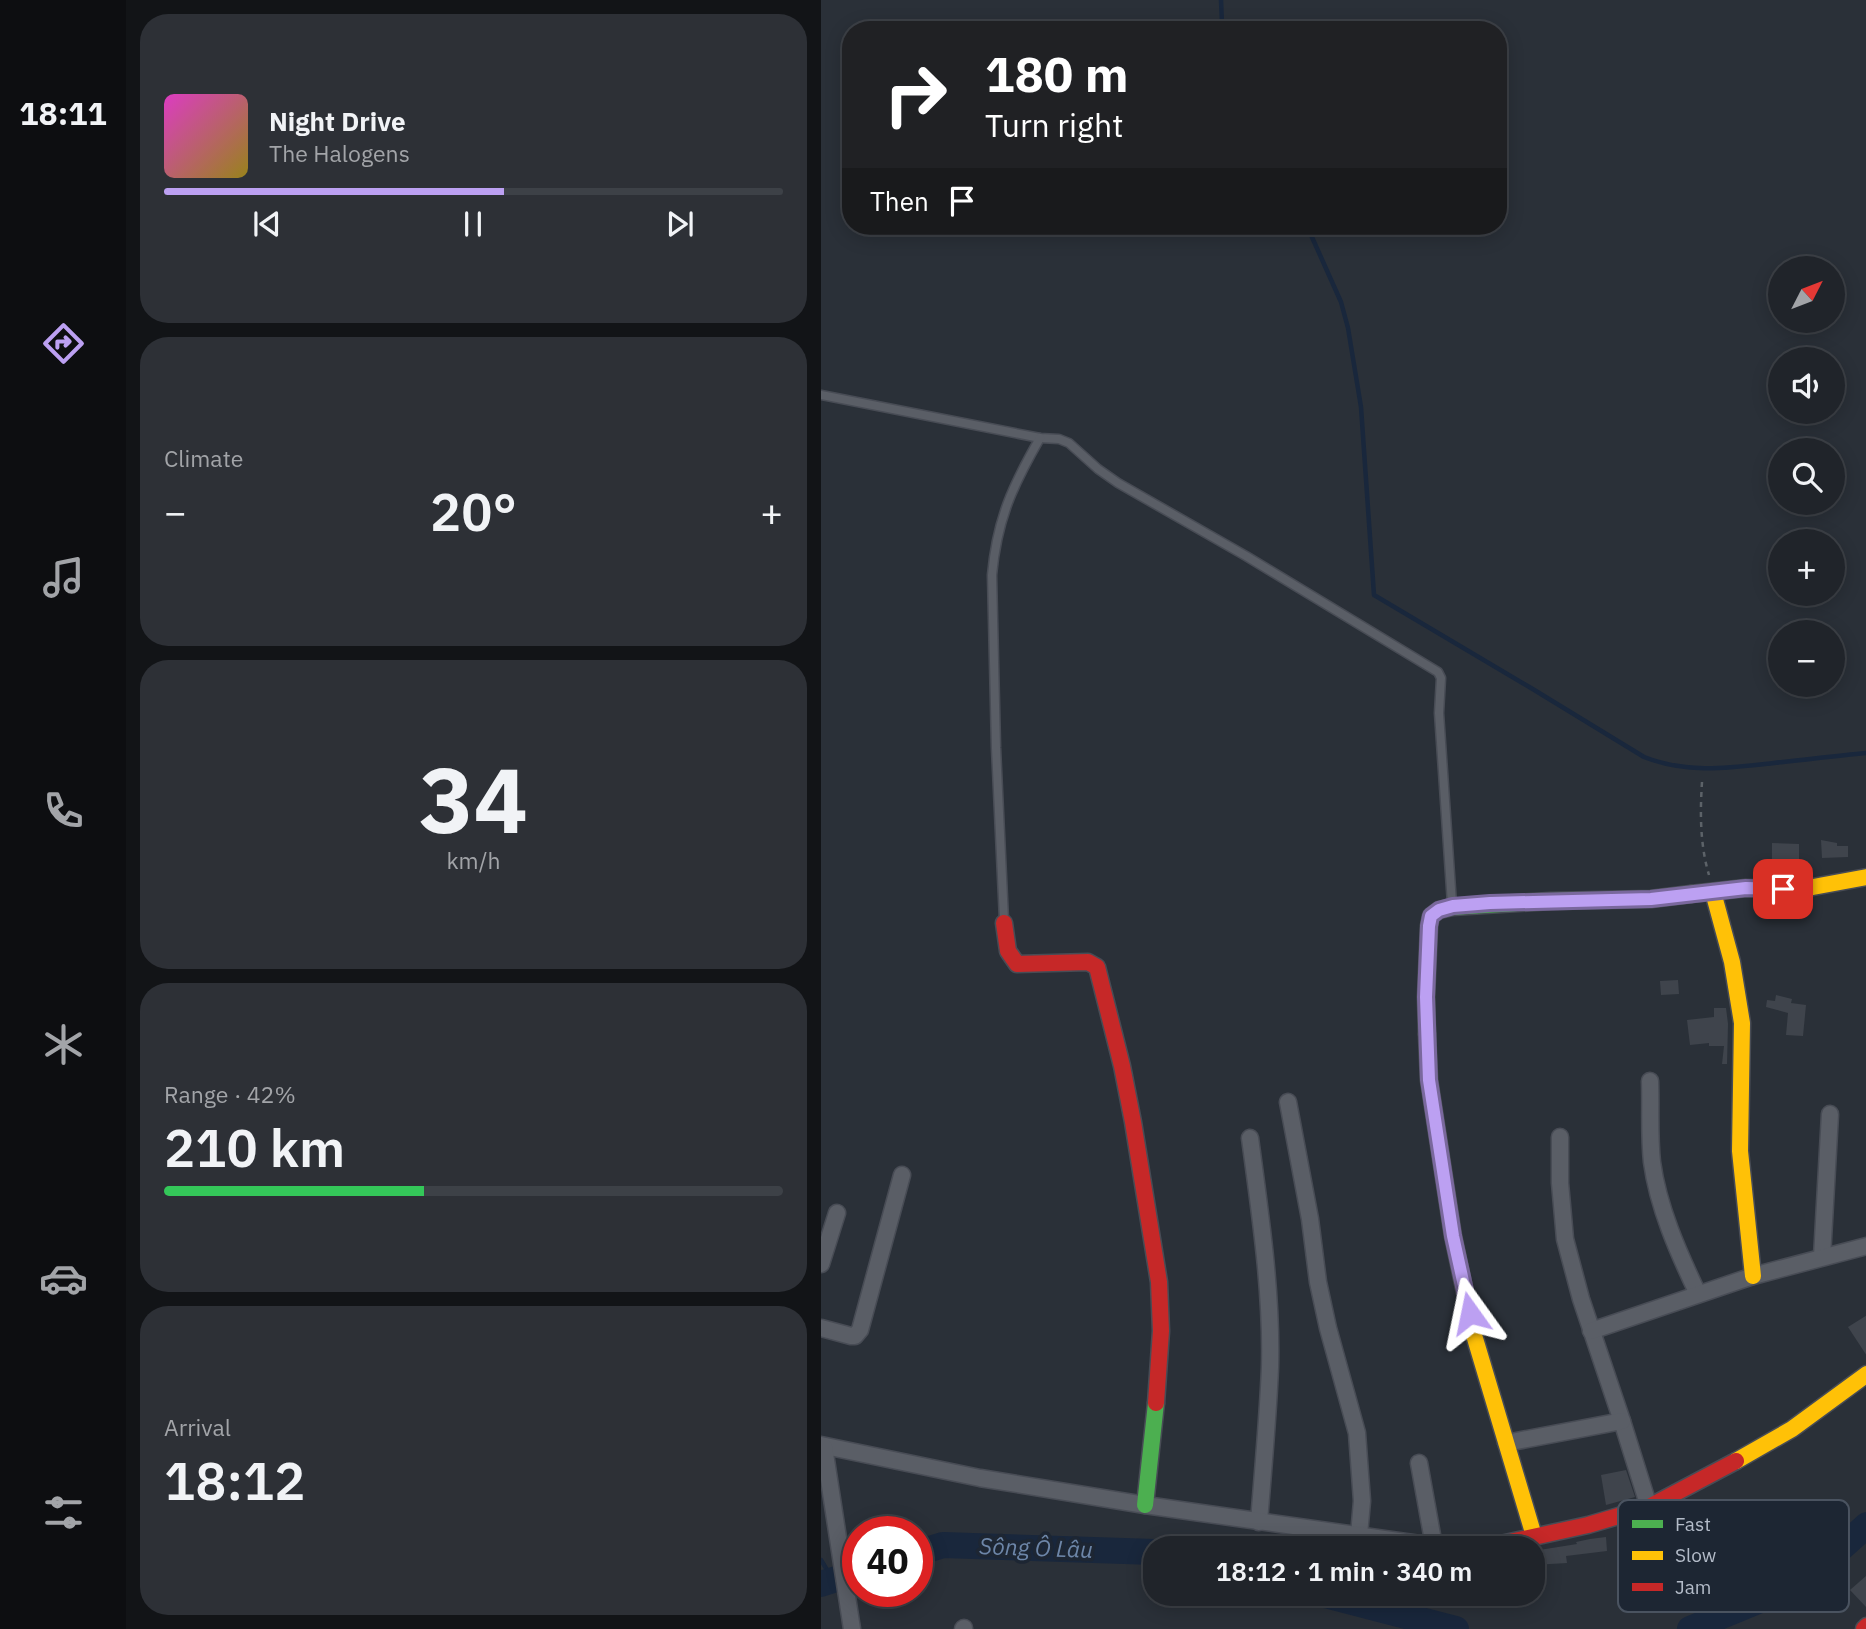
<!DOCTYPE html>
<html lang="en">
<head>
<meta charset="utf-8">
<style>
	:root { --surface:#20242a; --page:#2d3036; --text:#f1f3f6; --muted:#a2a4a8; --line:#3d4147; --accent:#bca0f2 }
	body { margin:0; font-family:"IBM Plex Sans",sans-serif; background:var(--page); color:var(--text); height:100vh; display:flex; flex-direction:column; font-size:26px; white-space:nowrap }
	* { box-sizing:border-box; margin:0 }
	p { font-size:23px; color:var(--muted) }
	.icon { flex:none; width:38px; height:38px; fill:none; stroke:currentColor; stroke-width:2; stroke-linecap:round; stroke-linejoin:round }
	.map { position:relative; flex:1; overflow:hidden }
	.panel { display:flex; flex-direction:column; gap:14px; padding:14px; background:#121417; width:695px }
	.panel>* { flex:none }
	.banner { position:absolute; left:21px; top:21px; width:665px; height:214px; border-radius:28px; box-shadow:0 4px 18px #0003,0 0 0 2px var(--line); background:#202124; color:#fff; overflow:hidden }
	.needle { width:46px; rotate:48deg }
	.tools { position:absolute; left:947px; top:256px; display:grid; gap:14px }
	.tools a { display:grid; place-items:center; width:77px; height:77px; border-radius:50%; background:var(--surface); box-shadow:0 4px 18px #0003,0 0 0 2px var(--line); font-size:35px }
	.speed { position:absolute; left:21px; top:1516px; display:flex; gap:14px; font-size:35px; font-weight:700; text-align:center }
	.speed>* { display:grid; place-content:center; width:91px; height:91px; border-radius:50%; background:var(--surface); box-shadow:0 4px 18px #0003,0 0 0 2px var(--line); line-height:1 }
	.speed .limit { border:10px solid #d22; background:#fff; color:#111 }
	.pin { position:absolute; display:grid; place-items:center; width:60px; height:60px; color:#fff; margin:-30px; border-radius:14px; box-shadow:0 4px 10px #0006 }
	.me { position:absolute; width:77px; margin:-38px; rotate:348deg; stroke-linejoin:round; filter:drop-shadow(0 0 5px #0008) }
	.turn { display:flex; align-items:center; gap:24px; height:147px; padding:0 28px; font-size:32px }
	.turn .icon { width:91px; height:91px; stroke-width:2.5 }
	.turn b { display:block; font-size:49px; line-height:60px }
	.then { display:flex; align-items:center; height:66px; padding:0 28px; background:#0003; gap:14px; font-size:26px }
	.big { font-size:52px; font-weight:600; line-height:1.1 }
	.panel .card { flex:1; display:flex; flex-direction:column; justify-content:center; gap:10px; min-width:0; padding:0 24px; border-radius:28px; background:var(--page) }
	.panel .dial { align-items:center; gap:0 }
	.dial b { font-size:91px; line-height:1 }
	.song { display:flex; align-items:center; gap:21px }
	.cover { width:84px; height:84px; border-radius:10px; background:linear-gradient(135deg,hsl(310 70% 55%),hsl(50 70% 35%)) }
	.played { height:7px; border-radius:4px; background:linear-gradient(90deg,var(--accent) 55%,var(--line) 55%) }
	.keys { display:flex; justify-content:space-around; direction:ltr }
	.heat { display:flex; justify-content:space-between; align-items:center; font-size:38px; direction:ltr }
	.charge { height:10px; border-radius:5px; background:linear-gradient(90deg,#34c759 42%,var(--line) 0) }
	.trip { position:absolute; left:322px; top:1536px; width:402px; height:70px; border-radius:28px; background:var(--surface); box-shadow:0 4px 18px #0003,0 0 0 2px var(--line); font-weight:600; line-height:70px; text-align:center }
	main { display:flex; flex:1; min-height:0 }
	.tabs { display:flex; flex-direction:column; width:126px; justify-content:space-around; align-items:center; background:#0d0e11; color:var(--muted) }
	.tabs .icon { width:49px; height:49px }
	.tabs .active { color:var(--accent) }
	.tabs b { font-size:32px; color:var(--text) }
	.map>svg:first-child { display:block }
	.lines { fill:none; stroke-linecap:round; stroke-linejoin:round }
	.stream { stroke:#19273c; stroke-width:4.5 }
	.river { stroke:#19273c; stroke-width:26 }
	.building { fill:#3f444c }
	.lane-casing { stroke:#484c55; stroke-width:11 }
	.street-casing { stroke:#484c55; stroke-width:19 }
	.fast-casing { stroke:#484c55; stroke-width:19 }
	.slow-casing { stroke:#484c55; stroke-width:19 }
	.jam-casing { stroke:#484c55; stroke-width:19 }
	.path { stroke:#5c6268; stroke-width:2.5; stroke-dasharray:5 5; stroke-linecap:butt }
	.lane { stroke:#5a5e66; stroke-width:8 }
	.street { stroke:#5a5e66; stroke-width:16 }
	.fast { stroke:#4caf50; stroke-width:16 }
	.slow { stroke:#ffc107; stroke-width:16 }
	.jam { stroke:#c62828; stroke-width:16 }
	.route-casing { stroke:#7a689d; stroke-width:18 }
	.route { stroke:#bca0f2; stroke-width:12 }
	.labels { text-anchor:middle; stroke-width:7; stroke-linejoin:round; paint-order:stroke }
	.water-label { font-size:23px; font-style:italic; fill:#6d86a8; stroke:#1d2633 }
	.key { fill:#1d2633; stroke:#4a5360; stroke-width:2 }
	.key-label { font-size:19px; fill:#b4bcc9 }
</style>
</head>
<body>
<main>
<nav class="tabs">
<b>18:11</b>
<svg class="icon active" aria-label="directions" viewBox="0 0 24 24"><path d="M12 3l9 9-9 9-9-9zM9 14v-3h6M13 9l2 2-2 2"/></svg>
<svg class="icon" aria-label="music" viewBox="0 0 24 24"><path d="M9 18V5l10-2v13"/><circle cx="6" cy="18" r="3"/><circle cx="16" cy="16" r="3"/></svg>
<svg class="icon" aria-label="phone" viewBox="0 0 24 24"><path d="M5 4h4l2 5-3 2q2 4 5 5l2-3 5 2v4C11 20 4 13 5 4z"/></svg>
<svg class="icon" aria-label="climate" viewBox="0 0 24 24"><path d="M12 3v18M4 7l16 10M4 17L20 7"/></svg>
<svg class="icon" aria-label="car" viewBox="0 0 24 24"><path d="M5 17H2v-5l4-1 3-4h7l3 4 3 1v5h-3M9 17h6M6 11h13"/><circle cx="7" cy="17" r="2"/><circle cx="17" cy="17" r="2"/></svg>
<svg class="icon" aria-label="filters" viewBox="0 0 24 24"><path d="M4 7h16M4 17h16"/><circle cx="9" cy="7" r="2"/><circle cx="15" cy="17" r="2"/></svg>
</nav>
<section class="panel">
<div class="card">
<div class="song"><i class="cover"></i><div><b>Night Drive</b><p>The Halogens</p></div></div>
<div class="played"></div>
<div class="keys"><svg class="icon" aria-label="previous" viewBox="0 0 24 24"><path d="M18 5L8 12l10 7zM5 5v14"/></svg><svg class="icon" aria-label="pause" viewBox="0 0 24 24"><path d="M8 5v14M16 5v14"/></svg><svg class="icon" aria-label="next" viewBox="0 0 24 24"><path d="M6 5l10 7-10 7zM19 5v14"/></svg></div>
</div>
<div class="card"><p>Climate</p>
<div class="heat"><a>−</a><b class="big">20°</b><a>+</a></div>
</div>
<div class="card dial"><b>34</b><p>km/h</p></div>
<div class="card"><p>Range · 42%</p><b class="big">210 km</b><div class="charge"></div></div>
<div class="card"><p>Arrival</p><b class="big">18:12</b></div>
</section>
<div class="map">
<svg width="1046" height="1629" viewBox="0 0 1046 1629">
	<rect width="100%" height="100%" fill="#2a3038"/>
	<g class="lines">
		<g class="stream">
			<path d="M400 0 401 24 404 30"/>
			<path d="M486 226 520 302 527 328 540 407 553 595 710 688 823 757C867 774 907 768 953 763 983 760 1014 756 1046 753"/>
			<path d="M0 1560 12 1580"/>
		</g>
		<g class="river">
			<path d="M96 1553 122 1545 334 1552"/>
			<path d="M0 1584 37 1572"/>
			<path d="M500 1594 635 1629"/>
			<path d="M869 1629 981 1583 1046 1525"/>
		</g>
	</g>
	<g class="building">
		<path d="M1000 840 1016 843V846H1027V857L1001 858Z"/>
		<path d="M951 843 978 844V862L969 861V864H957V860H951Z"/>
		<path d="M857 980 858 994 840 995 839 981Z"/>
		<path d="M955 995 971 999 970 1003 985 1005 982 1036 965 1035 967 1013 945 1007 946 1000 954 1001Z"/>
		<path d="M893 1008H905L907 1024 906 1064H901L903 1046H888V1043L869 1045 866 1020 893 1017Z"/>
		<path d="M1046 1315V1356L1027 1327Z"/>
		<path d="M805 1470 814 1497 785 1505 780 1475Z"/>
		<path d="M785 1537 786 1551 745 1556 746 1563 712 1565V1551L756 1544 755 1542 769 1539Z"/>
		<path d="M1046 1575V1608L1029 1590Z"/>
	</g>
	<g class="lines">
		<defs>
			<g id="lane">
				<path d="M0 395 219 438 238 439 248 443 277 469 297 483 425 556 617 672 620 678 618 713 631 904"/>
				<path d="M183 920 175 748 171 575C176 519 192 485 219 438"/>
			</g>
			<g id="street">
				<path d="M829 1081C830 1107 828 1135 831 1162 837 1207 857 1252 877 1294"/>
				<path d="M467 1102 489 1219 497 1282 507 1328 536 1433 541 1501 538 1535"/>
				<path d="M739 1137V1183L744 1239 760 1299 801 1421 828 1507"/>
				<path d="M429 1138C439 1213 451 1291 449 1367 447 1418 442 1470 438 1522"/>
				<path d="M1001 1257 1009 1114"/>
				<path d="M0 1264 16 1213"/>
				<path d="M0 1328 30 1336H34L39 1330 81 1175"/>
				<path d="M770 1331 932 1276 1046 1246"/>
				<path d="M685 1443 801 1421"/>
				<path d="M0 1445 159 1478 324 1505 613 1546 644 1549"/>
				<path d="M3 1447 31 1629"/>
				<path d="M598 1463 613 1546"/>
				<path d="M142 1629 143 1628"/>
			</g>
			<g id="fast">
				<path d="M606 1034 605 997 608 926 610 916 618 910 631 907 730 901 830 899 870 894"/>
				<path d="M324 1505 335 1403"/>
			</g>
			<g id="slow">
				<path d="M892 892 911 962 921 1023 919 1151 932 1276"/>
				<path d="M870 894 925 888 962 889 992 887 1046 877"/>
				<path d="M606 1034 608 1080 632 1236 653 1335 713 1536"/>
				<path d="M915 1461 971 1429 1046 1374"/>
			</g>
			<g id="jam">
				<path d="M183 923 187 951 196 964 267 962 276 967 301 1066 312 1122 338 1282 340 1331 335 1403"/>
				<path d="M657 1549 767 1525 828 1507 915 1461"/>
				<path d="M1043 1629 1046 1626"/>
			</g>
		</defs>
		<use href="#lane" class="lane-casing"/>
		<use href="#street" class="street-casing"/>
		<use href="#fast" class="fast-casing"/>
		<use href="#slow" class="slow-casing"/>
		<use href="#jam" class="jam-casing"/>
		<path class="path" d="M881 782C879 813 879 845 888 875"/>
		<use href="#lane" class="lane"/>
		<use href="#street" class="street"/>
		<use href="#fast" class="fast"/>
		<use href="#slow" class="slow"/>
		<use href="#jam" class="jam"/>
	</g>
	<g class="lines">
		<defs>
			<path id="route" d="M649 1313 632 1236 608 1080 605 997 608 926 610 916 618 910 632 906 669 903 830 899 925 888 962 889"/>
		</defs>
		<use href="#route" class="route-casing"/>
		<use href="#route" class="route"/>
	</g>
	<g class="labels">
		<g class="water-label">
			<text transform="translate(215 1548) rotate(2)" y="8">Sông Ô Lâu</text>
		</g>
	</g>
	<rect x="797" y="1500" width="231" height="112" rx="10" class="key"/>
	<rect x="811" y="1520" width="31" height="8" fill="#4caf50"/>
	<rect x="811" y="1551" width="31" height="9" fill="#ffc107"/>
	<rect x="811" y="1583" width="31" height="8" fill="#c62828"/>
	<g class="key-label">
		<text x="854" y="1531">Fast</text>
		<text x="854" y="1562">Slow</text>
		<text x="854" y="1594">Jam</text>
	</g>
</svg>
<div class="tools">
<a><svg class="needle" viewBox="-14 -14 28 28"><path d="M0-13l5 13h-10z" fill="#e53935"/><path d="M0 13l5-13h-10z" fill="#a2a4a8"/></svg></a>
<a><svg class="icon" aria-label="sound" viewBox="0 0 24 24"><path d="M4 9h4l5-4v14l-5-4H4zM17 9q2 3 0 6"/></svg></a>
<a><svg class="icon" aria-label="search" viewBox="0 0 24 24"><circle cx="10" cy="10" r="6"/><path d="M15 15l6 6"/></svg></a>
<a>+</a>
<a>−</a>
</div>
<div class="speed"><div class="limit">40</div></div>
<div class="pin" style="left:962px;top:889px;background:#d93025"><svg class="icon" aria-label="arrive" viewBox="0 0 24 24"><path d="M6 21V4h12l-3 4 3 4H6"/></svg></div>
<svg class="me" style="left:649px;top:1313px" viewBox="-20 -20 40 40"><path d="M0-17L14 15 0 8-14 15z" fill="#bca0f2" stroke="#fff" stroke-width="4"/></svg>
<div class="trip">18:12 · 1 min · 340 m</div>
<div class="banner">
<div class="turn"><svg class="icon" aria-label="right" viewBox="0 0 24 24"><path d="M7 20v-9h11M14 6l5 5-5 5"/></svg><div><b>180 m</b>Turn right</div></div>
<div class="then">Then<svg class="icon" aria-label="arrive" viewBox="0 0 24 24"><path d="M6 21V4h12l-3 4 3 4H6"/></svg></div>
</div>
</div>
</main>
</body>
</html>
